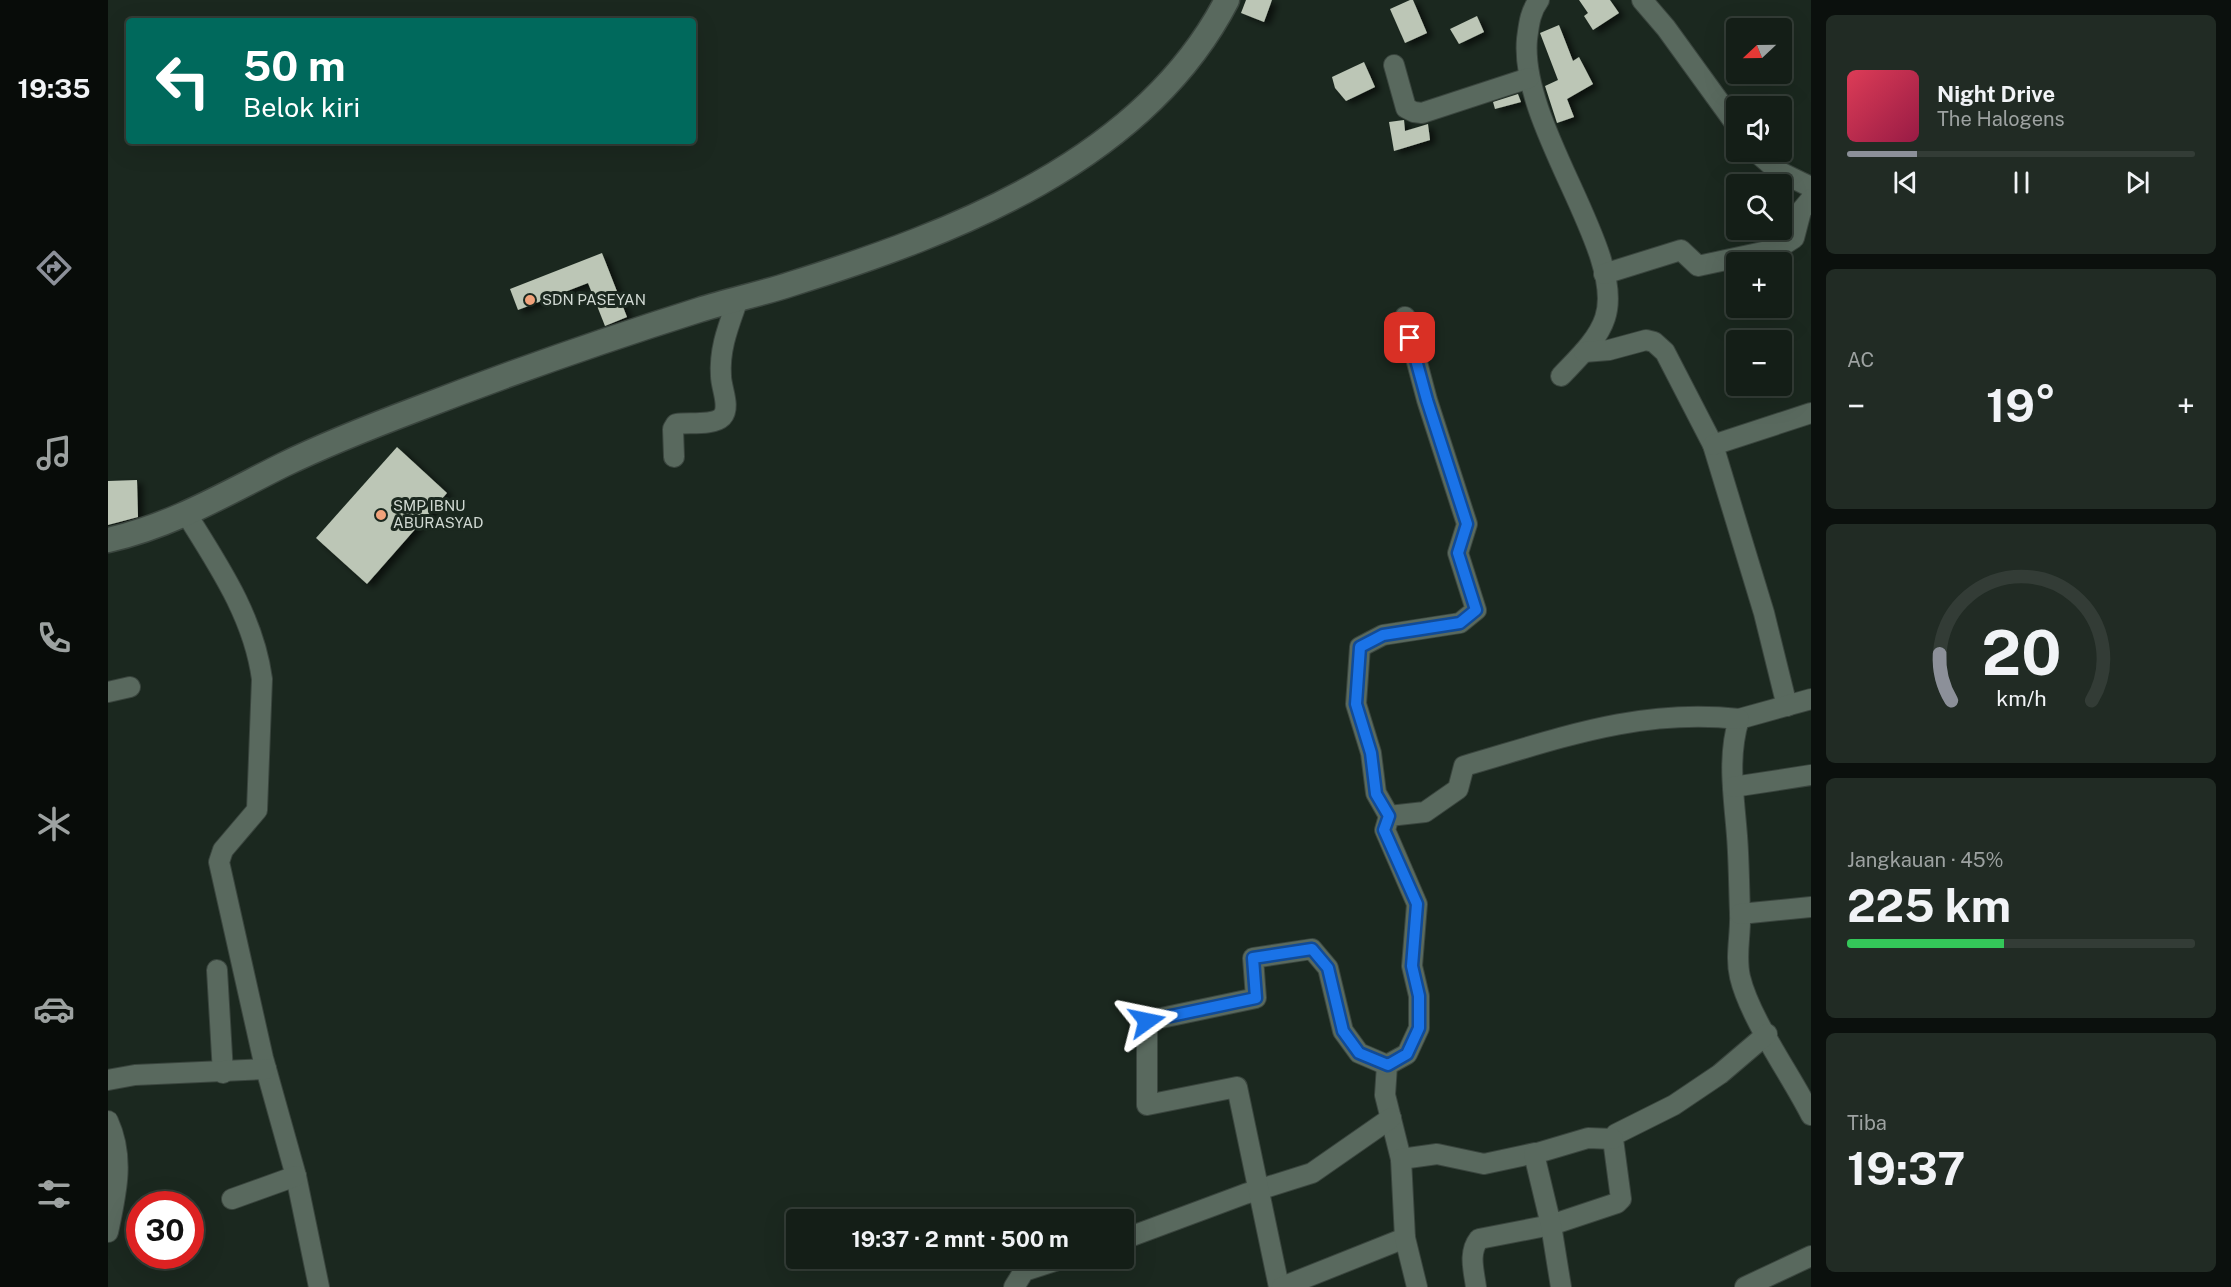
<!DOCTYPE html>
<html lang="id">
<head>
<meta charset="utf-8">
<style>
	:root { --surface:#141e17; --page:#212b24; --text:#f1f3f6; --muted:#9da2a1; --line:#333c36; --accent:#8c9099 }
	body { margin:0; font-family:"Public Sans",sans-serif; background:var(--page); color:var(--text); height:100vh; display:flex; flex-direction:column; font-size:22px; white-space:nowrap }
	* { box-sizing:border-box; margin:0 }
	p { font-size:20px; color:var(--muted) }
	.icon { flex:none; width:33px; height:33px; fill:none; stroke:currentColor; stroke-width:2; stroke-linecap:round; stroke-linejoin:round }
	.map { position:relative; flex:1; overflow:hidden }
	.details { display:flex; flex-direction:column; gap:15px; padding:15px; background:#0b100d; width:420px }
	.details>* { flex:none }
	.guide { position:absolute; left:18px; top:18px; width:570px; height:126px; border-radius:6px; box-shadow:0 6px 24px #0002,0 0 0 2px var(--line); background:#00695c; color:#fff; overflow:hidden }
	.needle { width:39px; rotate:248deg }
	.tools { position:absolute; left:1618px; top:18px; display:grid; gap:12px }
	.tools a { display:grid; place-items:center; width:66px; height:66px; border-radius:6px; background:var(--surface); box-shadow:0 6px 24px #0002,0 0 0 2px var(--line); font-size:30px }
	.speed { position:absolute; left:18px; top:1191px; display:flex; gap:12px; font-size:30px; font-weight:700; text-align:center }
	.speed>* { display:grid; place-content:center; width:78px; height:78px; border-radius:50%; background:var(--surface); box-shadow:0 6px 24px #0002,0 0 0 2px var(--line); line-height:1 }
	.speed .limit { border:9px solid #d22; background:#fff; color:#111 }
	.pin { position:absolute; display:grid; place-items:center; width:51px; height:51px; color:#fff; margin:-26px; border-radius:12px; box-shadow:0 3px 9px #0006 }
	.me { position:absolute; width:66px; margin:-33px; rotate:78deg; stroke-linejoin:round; filter:drop-shadow(0 0 4px #0008) }
	.turn { display:flex; align-items:center; gap:21px; height:126px; padding:0 18px; font-size:27px }
	.turn .icon { width:78px; height:78px; stroke-width:2.5 }
	.turn b { display:block; font-size:42px; line-height:51px }
	.big { font-size:45px; font-weight:700; line-height:1.1 }
	.details .widget { flex:1; display:flex; flex-direction:column; justify-content:center; gap:9px; min-width:0; padding:0 21px; border-radius:9px; background:var(--page) }
	.details .dial { align-items:center; gap:0 }
	.dial svg { height:156px; overflow:visible; fill:none; stroke:var(--line); stroke-width:7; stroke-linecap:round; text-anchor:middle }
	.dial text { fill:var(--text); stroke:none }
	.song { display:flex; align-items:center; gap:18px }
	.cover { width:72px; height:72px; border-radius:9px; background:linear-gradient(135deg,hsl(350 70% 55%),hsl(340 70% 35%)) }
	.played { height:6px; border-radius:3px; background:linear-gradient(90deg,var(--accent) 20%,var(--line) 20%) }
	.keys { display:flex; justify-content:space-around; direction:ltr }
	.heat { display:flex; justify-content:space-between; align-items:center; font-size:33px; direction:ltr }
	.charge { height:9px; border-radius:4px; background:linear-gradient(90deg,#34c759 45%,var(--line) 0) }
	.trip { position:absolute; left:678px; top:1209px; width:348px; height:60px; border-radius:6px; background:var(--surface); box-shadow:0 6px 24px #0002,0 0 0 2px var(--line); font-weight:700; line-height:60px; text-align:center }
	main { display:flex; flex:1; min-height:0 }
	.tab-bar { display:flex; flex-direction:column; width:108px; justify-content:space-around; align-items:center; background:#080c09; color:var(--muted) }
	.tab-bar .icon { width:42px; height:42px }
	.tab-bar .current { color:var(--accent) }
	.tab-bar b { font-size:27px; color:var(--text) }
	.map>svg:first-child { display:block }
	.building { fill:#bcc6b6; filter:url(#shadow) }
	.lines { fill:none; stroke-linecap:round; stroke-linejoin:round }
	.minor-casing { stroke:#3a453e; stroke-width:22 }
	.tertiary-casing { stroke:#3a453e; stroke-width:27 }
	.minor { stroke:#59695e; stroke-width:20 }
	.tertiary { stroke:#59695e; stroke-width:24 }
	.route-casing { stroke:#114b97; stroke-width:15 }
	.route { stroke:#1a73e8; stroke-width:10 }
	.poi-dot { fill:#f1a27b; stroke:#1b281f; stroke-width:2 }
	.labels { text-anchor:middle; stroke-width:6; stroke-linejoin:round; paint-order:stroke }
	.poi-label { font-size:15px; fill:#d1d9d3; stroke:#1b281f; text-anchor:start }
</style>
</head>
<body>
<main>
<nav class="tab-bar">
<b>19:35</b>
<svg class="icon current" aria-label="directions" viewBox="0 0 24 24"><path d="M12 3l9 9-9 9-9-9zM9 14v-3h6M13 9l2 2-2 2"/></svg>
<svg class="icon" aria-label="music" viewBox="0 0 24 24"><path d="M9 18V5l10-2v13"/><circle cx="6" cy="18" r="3"/><circle cx="16" cy="16" r="3"/></svg>
<svg class="icon" aria-label="phone" viewBox="0 0 24 24"><path d="M5 4h4l2 5-3 2q2 4 5 5l2-3 5 2v4C11 20 4 13 5 4z"/></svg>
<svg class="icon" aria-label="climate" viewBox="0 0 24 24"><path d="M12 3v18M4 7l16 10M4 17L20 7"/></svg>
<svg class="icon" aria-label="car" viewBox="0 0 24 24"><path d="M5 17H2v-5l4-1 3-4h7l3 4 3 1v5h-3M9 17h6M6 11h13"/><circle cx="7" cy="17" r="2"/><circle cx="17" cy="17" r="2"/></svg>
<svg class="icon" aria-label="filters" viewBox="0 0 24 24"><path d="M4 7h16M4 17h16"/><circle cx="9" cy="7" r="2"/><circle cx="15" cy="17" r="2"/></svg>
</nav>
<div class="map">
<svg width="1703" height="1287" viewBox="0 0 1703 1287">
	<defs>
		<filter id="shadow"><feDropShadow dx="5.5" dy="3.5" stdDeviation="3" flood-color="#0009"/></filter>
	</defs>
	<rect width="100%" height="100%" fill="#1b281f"/>
	<g class="building">
		<path d="M1138 0H1164L1156 22 1133 13Z"/>
		<path d="M1302 0H1305L1319 33 1297 43 1282 9Z"/>
		<path d="M1471 0H1502L1511 13 1485 30 1476 16 1480 13Z"/>
		<path d="M1369 16 1376 32 1351 44 1342 29Z"/>
		<path d="M1451 25 1465 61 1471 57 1485 84 1459 99 1466 117 1449 123 1437 86 1450 80 1432 33Z"/>
		<path d="M1256 62 1267 87 1238 101 1227 88 1224 77Z"/>
		<path d="M1410 94 1413 102 1387 109 1385 102Z"/>
		<path d="M1296 120 1297 131 1320 124 1322 140 1286 151 1281 122Z"/>
		<path d="M494 253 519 317 497 326 480 283 410 310 402 289Z"/>
		<path d="M289 447 339 493 259 584 208 538Z"/>
		<path d="M29 480 30 517 0 525V481Z"/>
	</g>
	<g class="lines">
		<defs>
			<g id="minor">
				<path d="M1431 0C1422 12 1421 24 1419 39 1411 126 1519 253 1497 318 1490 340 1468 360 1453 376"/>
				<path d="M1534 0 1558 28 1629 126"/>
				<path d="M1286 65 1298 108 1306 112 1314 113 1421 78"/>
				<path d="M1648 152 1670 171 1703 187"/>
				<path d="M1496 274 1573 250 1590 266 1669 249 1686 238 1693 211 1703 199"/>
				<path d="M1476 352 1501 350 1538 340 1546 342 1557 352 1605 445 1656 613 1679 706"/>
				<path d="M1605 445 1703 413"/>
				<path d="M566 457 565 429 568 424C580 422 605 426 614 417 623 407 613 388 613 376 611 348 621 325 630 299"/>
				<path d="M79 515C111 566 146 618 154 679L149 810 115 850 111 862 155 1058 188 1176 211 1287"/>
				<path d="M0 692 22 687"/>
				<path d="M1703 699 1631 719C1619 758 1626 796 1629 836 1631 861 1631 888 1632 913 1633 935 1627 956 1632 977 1642 1019 1683 1075 1703 1115"/>
				<path d="M1625 787 1703 775"/>
				<path d="M1281 816 1268 793 1263 753 1248 704 1252 647 1275 635 1352 623 1368 610 1350 553 1359 524 1319 400 1297 317"/>
				<path d="M1632 914 1703 907"/>
				<path d="M109 970 115 1073"/>
				<path d="M0 1080 27 1075 158 1069"/>
				<path d="M0 1121C17 1158 8 1194 0 1232"/>
				<path d="M1293 1159 1277 1095 1279 1065 1299 1054 1311 1028V996L1304 966 1309 904 1277 830 1281 816 1317 812 1350 789 1356 766C1450 739 1531 708 1631 719"/>
				<path d="M124 1199 188 1176"/>
				<path d="M1016 1239 1137 1194 1204 1173 1283 1118"/>
				<path d="M906 1287 916 1271 956 1258"/>
				<path d="M1171 1287 1129 1087 1039 1105V1021L1148 998 1145 958 1204 949 1220 968 1235 1031 1251 1053 1279 1065"/>
				<path d="M1174 1287 1297 1238"/>
				<path d="M1309 1287 1297 1238 1293 1159 1329 1154 1376 1164 1427 1153"/>
				<path d="M1368 1287C1366 1271 1360 1253 1371 1239L1443 1225 1509 1203 1513 1199 1505 1139 1508 1134 1566 1105 1612 1074 1659 1034"/>
				<path d="M1453 1287 1443 1225 1426 1154 1480 1138 1505 1139"/>
				<path d="M1637 1287 1703 1256"/>
			</g>
			<path id="tertiary" d="M0 540C63 526 117 494 175 465 218 444 264 426 309 409 402 373 496 340 591 310 622 300 653 294 683 284 846 233 1036 161 1119 0"/>
		</defs>
		<use href="#minor" class="minor-casing"/>
		<use href="#tertiary" class="tertiary-casing"/>
		<use href="#minor" class="minor"/>
		<use href="#tertiary" class="tertiary"/>
	</g>
	<g class="lines">
		<defs>
			<path id="route" d="M1039 1021 1148 998 1145 958 1204 949 1220 968 1235 1031 1251 1053 1280 1065 1299 1054 1311 1028V996L1304 966 1309 904 1276 830 1281 816 1268 794 1263 753 1248 704 1252 647 1275 635 1352 623 1368 610 1350 553 1359 524 1319 400 1302 338"/>
		</defs>
		<use href="#route" class="route-casing"/>
		<use href="#route" class="route"/>
	</g>
	<g class="poi-dot">
		<circle cx="422" cy="300" r="6"/>
		<circle cx="273" cy="515" r="6"/>
	</g>
	<g class="labels">
		<g class="poi-label">
			<text x="434" y="305">SDN PASEYAN</text>
			<text x="285" y="511">SMP IBNU<tspan x="285" dy="17">ABURASYAD</tspan></text>
		</g>
	</g>
</svg>
<div class="tools">
<a><svg class="needle" viewBox="-14 -14 28 28"><path d="M0-13l5 13h-10z" fill="#e53935"/><path d="M0 13l5-13h-10z" fill="#9da2a1"/></svg></a>
<a><svg class="icon" aria-label="sound" viewBox="0 0 24 24"><path d="M4 9h4l5-4v14l-5-4H4zM17 9q2 3 0 6"/></svg></a>
<a><svg class="icon" aria-label="search" viewBox="0 0 24 24"><circle cx="10" cy="10" r="6"/><path d="M15 15l6 6"/></svg></a>
<a>+</a>
<a>−</a>
</div>
<div class="speed"><div class="limit">30</div></div>
<div class="pin" style="left:1302px;top:338px;background:#d93025"><svg class="icon" aria-label="arrive" viewBox="0 0 24 24"><path d="M6 21V4h12l-3 4 3 4H6"/></svg></div>
<svg class="me" style="left:1039px;top:1021px" viewBox="-20 -20 40 40"><path d="M0-17L14 15 0 8-14 15z" fill="#1a73e8" stroke="#fff" stroke-width="4"/></svg>
<div class="trip">19:37 · 2 mnt · 500 m</div>
<div class="guide">
<div class="turn"><svg class="icon" aria-label="left" viewBox="0 0 24 24"><path d="M17 20v-9H6M10 6l-5 5 5 5"/></svg><div><b>50 m</b>Belok kiri</div></div>
</div>
</div>
<section class="details">
<div class="widget">
<div class="song"><i class="cover"></i><div><b>Night Drive</b><p>The Halogens</p></div></div>
<div class="played"></div>
<div class="keys"><svg class="icon" aria-label="previous" viewBox="0 0 24 24"><path d="M18 5L8 12l10 7zM5 5v14"/></svg><svg class="icon" aria-label="pause" viewBox="0 0 24 24"><path d="M8 5v14M16 5v14"/></svg><svg class="icon" aria-label="next" viewBox="0 0 24 24"><path d="M6 5l10 7-10 7zM19 5v14"/></svg></div>
</div>
<div class="widget"><p>AC</p>
<div class="heat"><a>−</a><b class="big">19°</b><a>+</a></div>
</div>
<div class="widget dial"><svg viewBox="0 0 100 80">
<path d="M14 69A42 42 0 1 1 86 69"/>
<path d="M14 69A42 42 0 0 1 8 45" stroke="#8c9099"/>
<text x="50" y="56" font-size="32" font-weight="700">20</text>
<text x="50" y="72" font-size="11">km/h</text>
</svg></div>
<div class="widget"><p>Jangkauan · 45%</p><b class="big">225 km</b><div class="charge"></div></div>
<div class="widget"><p>Tiba</p><b class="big">19:37</b></div>
</section>
</main>
</body>
</html>
